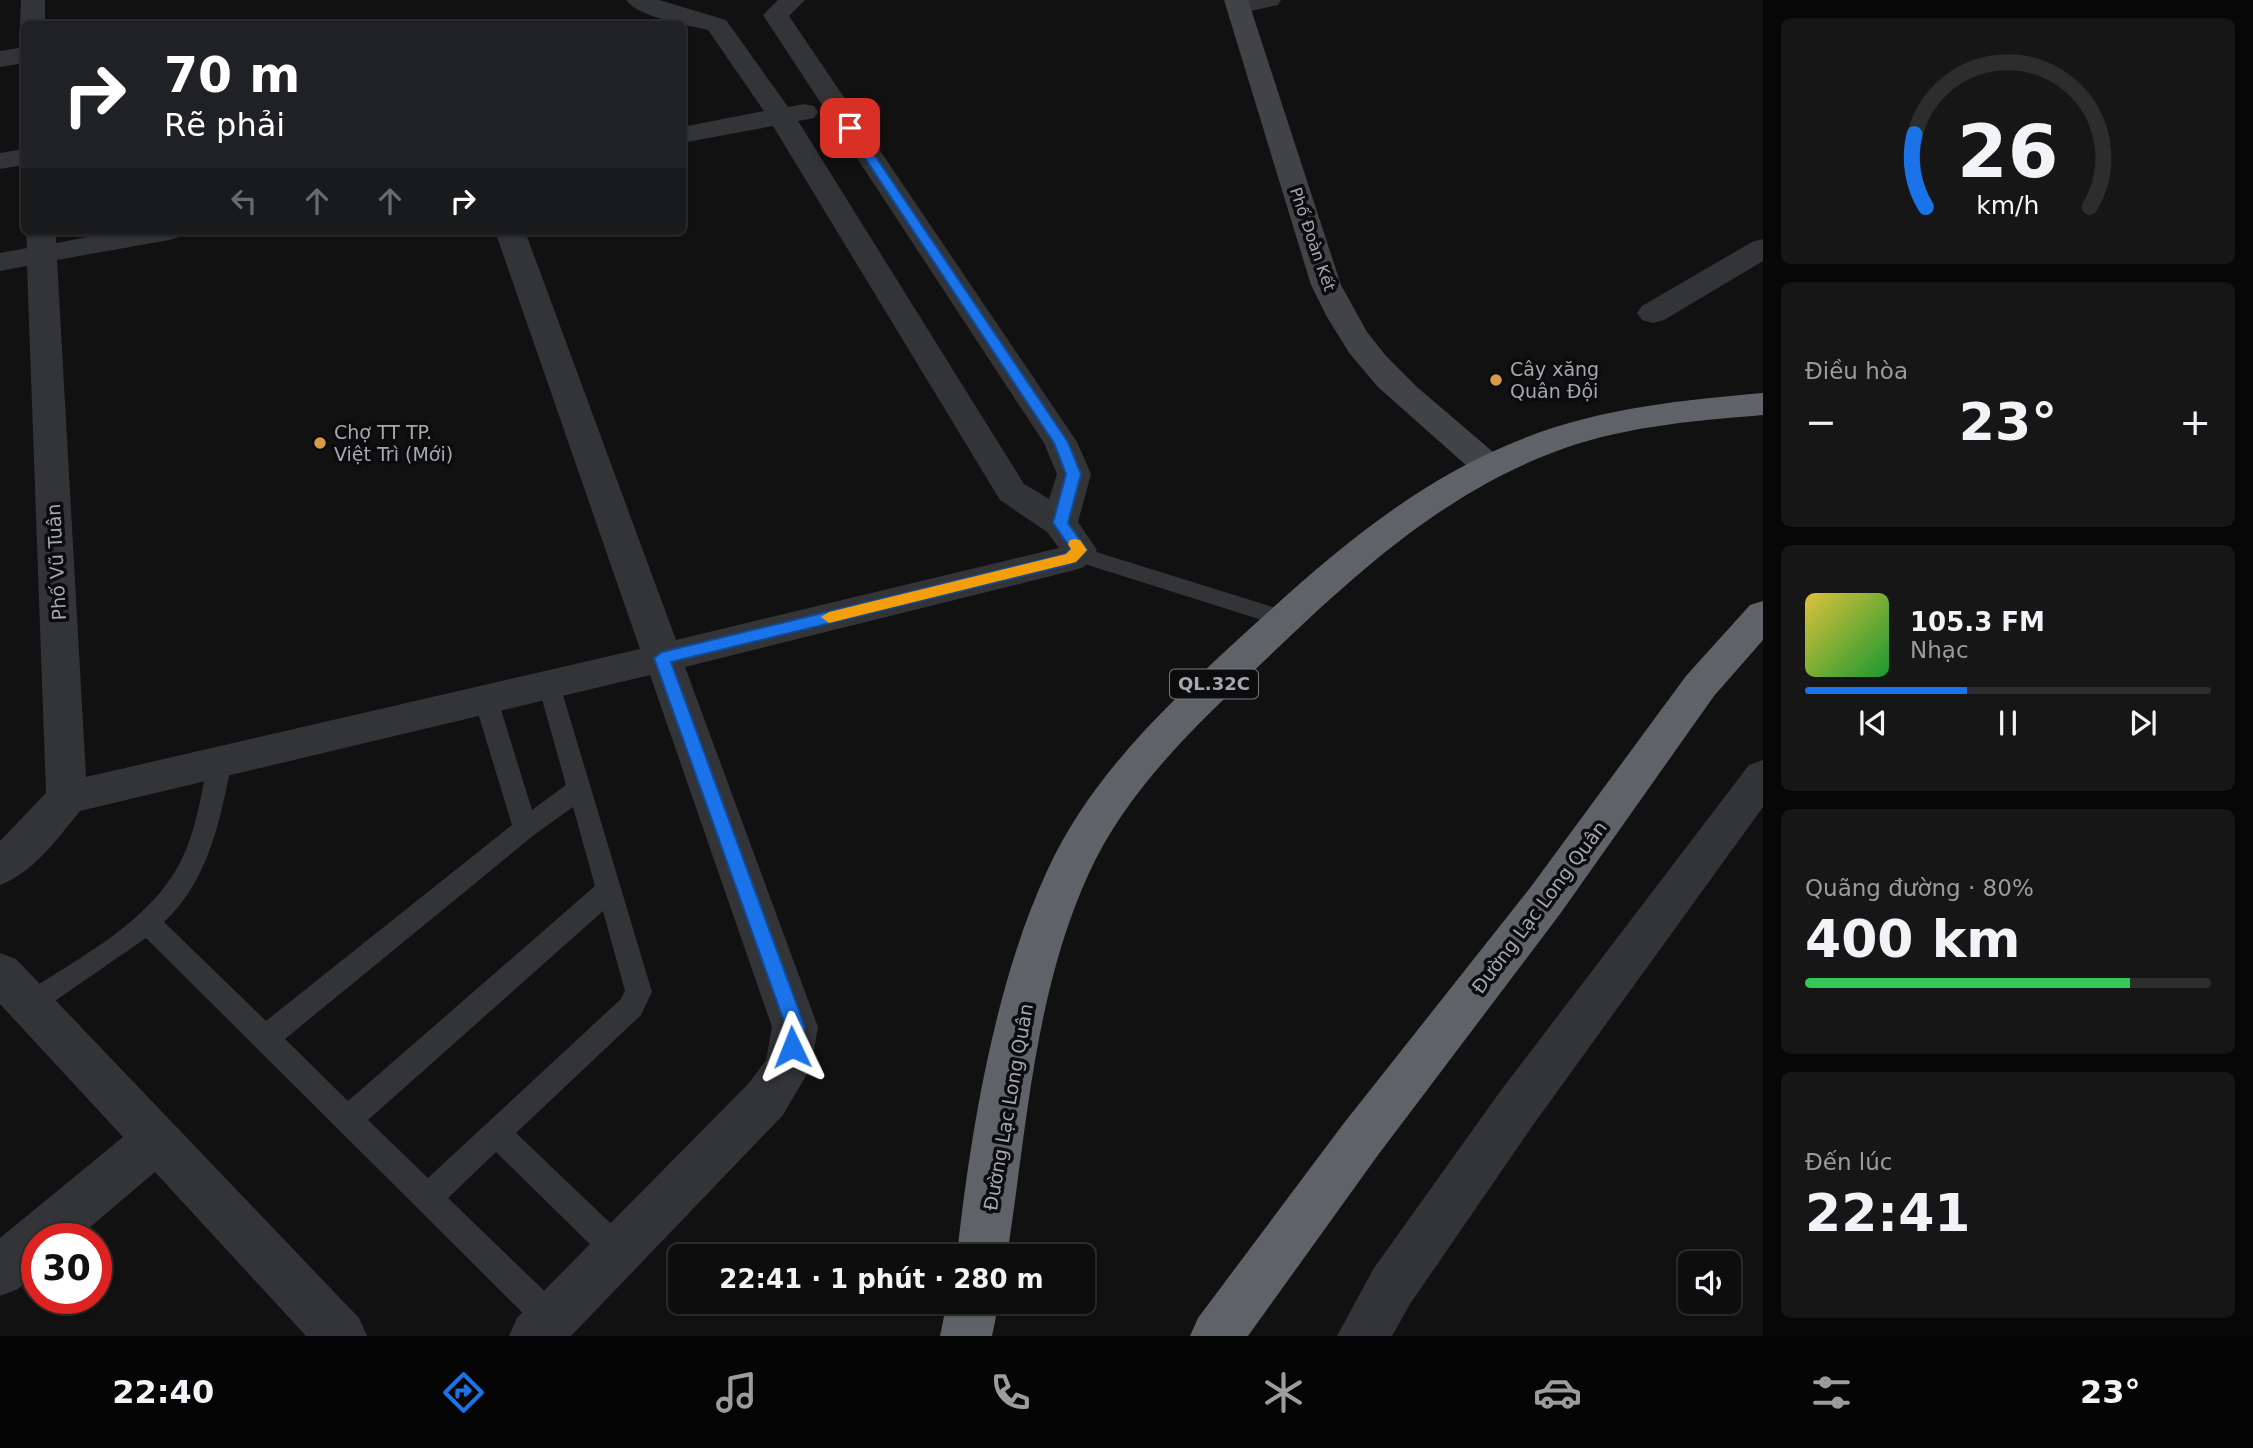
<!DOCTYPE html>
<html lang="vi">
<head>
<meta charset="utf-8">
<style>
	:root { --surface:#0d0d0e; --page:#161617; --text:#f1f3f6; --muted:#9a9c9e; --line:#2d2d2e; --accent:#1a73e8 }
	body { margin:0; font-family:"DejaVu Sans",sans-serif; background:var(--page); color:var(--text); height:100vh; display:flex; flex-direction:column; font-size:26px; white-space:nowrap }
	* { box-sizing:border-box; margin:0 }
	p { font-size:23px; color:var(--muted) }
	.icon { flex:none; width:38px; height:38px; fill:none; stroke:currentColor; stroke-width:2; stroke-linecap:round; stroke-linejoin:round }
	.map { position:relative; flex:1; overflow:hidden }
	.panel { display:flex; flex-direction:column; gap:18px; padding:18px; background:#070708; width:490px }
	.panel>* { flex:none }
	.hud { position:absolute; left:21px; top:21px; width:665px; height:214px; border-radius:10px; box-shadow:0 2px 5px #0004,0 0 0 2px var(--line); background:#202124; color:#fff; overflow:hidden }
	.buttons { position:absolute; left:1678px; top:1251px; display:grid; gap:14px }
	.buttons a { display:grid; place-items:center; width:63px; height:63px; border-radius:10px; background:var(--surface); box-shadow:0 2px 5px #0004,0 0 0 2px var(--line); font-size:35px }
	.speed { position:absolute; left:21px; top:1223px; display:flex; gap:14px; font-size:35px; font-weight:700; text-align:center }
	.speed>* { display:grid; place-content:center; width:91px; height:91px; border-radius:50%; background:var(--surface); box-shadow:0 2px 5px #0004,0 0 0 2px var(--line); line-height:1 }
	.speed .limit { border:10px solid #d22; background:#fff; color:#111 }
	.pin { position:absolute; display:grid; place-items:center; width:60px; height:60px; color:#fff; margin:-30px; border-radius:14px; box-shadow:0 4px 10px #0006 }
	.me { position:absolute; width:77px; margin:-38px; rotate:358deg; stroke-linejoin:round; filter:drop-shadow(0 0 5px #0008) }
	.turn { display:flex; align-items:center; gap:24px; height:147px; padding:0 28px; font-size:32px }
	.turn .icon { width:91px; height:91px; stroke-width:2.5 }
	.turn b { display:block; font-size:49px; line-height:60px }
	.lanes { display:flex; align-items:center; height:66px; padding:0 28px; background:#0003; justify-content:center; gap:35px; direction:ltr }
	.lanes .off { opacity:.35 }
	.big { font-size:52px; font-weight:600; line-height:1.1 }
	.panel .widget { flex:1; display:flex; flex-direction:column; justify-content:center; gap:10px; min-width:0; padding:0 24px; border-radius:10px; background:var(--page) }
	.panel .dial { align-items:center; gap:0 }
	.dial svg { height:182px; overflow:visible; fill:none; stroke:var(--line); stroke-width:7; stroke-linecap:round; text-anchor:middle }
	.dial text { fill:var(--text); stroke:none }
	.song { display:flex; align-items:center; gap:21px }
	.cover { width:84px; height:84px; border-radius:10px; background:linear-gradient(135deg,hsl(50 70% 55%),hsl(130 70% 35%)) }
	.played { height:7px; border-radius:4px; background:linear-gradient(90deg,var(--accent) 40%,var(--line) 40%) }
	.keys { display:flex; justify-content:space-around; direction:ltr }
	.heat { display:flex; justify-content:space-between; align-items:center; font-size:38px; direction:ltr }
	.charge { height:10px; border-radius:5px; background:linear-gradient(90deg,#34c759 80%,var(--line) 0) }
	.trip { position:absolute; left:668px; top:1244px; width:427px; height:70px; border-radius:10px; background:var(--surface); box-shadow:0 2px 5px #0004,0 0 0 2px var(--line); font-weight:600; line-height:70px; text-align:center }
	.tabs { display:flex; height:112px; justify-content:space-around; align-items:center; background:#050506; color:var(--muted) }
	.tabs .icon { width:49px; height:49px }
	.tabs .active { color:var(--accent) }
	.tabs b { font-size:32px; color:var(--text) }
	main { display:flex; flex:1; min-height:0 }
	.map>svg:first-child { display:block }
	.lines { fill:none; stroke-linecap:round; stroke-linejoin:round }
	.lane { fill:#333437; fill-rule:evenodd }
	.street { fill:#333437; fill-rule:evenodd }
	.secondary { fill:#414347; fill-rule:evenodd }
	.highway { fill:#5f6267; fill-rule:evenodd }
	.route { fill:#1a73e8; stroke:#114b97; stroke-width:2 }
	.slow { fill:#f59e0b }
	.poi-dot { fill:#d99b43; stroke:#0c0c0d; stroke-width:2.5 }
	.labels { text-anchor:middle; stroke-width:7; stroke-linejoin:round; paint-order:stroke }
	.far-street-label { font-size:16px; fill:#a4a9b1; stroke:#0c0c0d }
	.shield { fill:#0c0c0d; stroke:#767a80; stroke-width:2 }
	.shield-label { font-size:18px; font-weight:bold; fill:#a4a9b1 }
	.poi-label { font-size:19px; fill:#a4a9b1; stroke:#0c0c0d; text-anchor:start }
	.street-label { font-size:19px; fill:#a4a9b1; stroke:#0c0c0d }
</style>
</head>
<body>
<main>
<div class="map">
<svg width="1763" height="1336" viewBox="0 0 1763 1336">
	<rect width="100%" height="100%" fill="#111112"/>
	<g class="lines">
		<g class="lane">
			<path d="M1077 546 1292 613 1295 619 1292 625 1284 627 1069 559 1066 554 1069 549Z"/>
			<path d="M549 676 557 679 560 685 652 992 641 1015 516 1133 628 1240 632 1250 628 1260 617 1265 606 1260 496 1152 448 1198 561 1307 565 1318 561 1329 550 1333 539 1329 146 938 39 1012 30 1016 21 1012 17 1004 21 996C76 959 150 923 181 861 196 831 201 795 208 762L212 755 220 753 228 755 232 762C220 820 209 880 164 922L266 1021 512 825 474 700 478 694 486 691 494 694 498 700 532 810 566 785 538 685 541 679ZM573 807 595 886 348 1101 285 1039 534 835ZM603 911 625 991 621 999 428 1178 368 1120Z"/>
		</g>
		<g class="street">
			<path d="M21 0H45V24H24V29L20 24Z"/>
			<path d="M626 0H659L726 20 788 107 804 104 814 106 818 112 814 118 798 121 1024 484 1049 499 1057 474 1044 443 763 15 778 0H805L789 16 1077 442 1091 474 1078 522 1097 550 1084 567 1071 571 685 667 818 1027 811 1067 783 1115 571 1336H509L517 1318 749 1083 766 1060 772 1027 650 675 80 811C58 838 33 873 0 885V841L46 793 27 266 0 271V253L27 248 26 231H56V243L120 231H184L179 237 169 240 57 260 86 777 640 649 495 231H525L676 640 1059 548 1047 532 1000 500 773 126 682 143V127L764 111 708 30C687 25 638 17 626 0Z"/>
			<path d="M1236 0H1281L1278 5 1238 14 1229 12 1226 7 1229 2Z"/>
			<path d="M24 47V63L0 67V51Z"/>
			<path d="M24 149V165L0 169V153Z"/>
			<path d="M1763 239V261L1664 320 1653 323 1642 320 1637 313 1642 306 1752 242Z"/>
			<path d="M1763 760V807L1533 1125 1410 1304 1392 1336H1337L1374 1268 1499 1093 1749 765Z"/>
			<path d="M0 953 16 959 359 1318 367 1336H306L155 1172 76 1239H37V1273L18 1289 0 1296V1238L123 1137 0 1004Z"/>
		</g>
		<path class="secondary" d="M1224 0H1248L1341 285 1367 332 1386 356 1417 387 1500 458 1505 466 1500 474 1488 478 1476 474 1378 387 1350 354 1327 317 1311 285Z"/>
		<g class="highway">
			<path d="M1763 393V415C1691 421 1616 427 1549 454 1436 498 1349 580 1263 662 1197 724 1127 790 1089 873 1034 993 1027 1128 1007 1256H957C970 1134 995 983 1047 871 1091 775 1169 703 1245 633 1330 555 1418 478 1527 437 1602 408 1683 400 1763 393Z"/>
			<path d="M1763 601V640L1714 696 1560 914 1378 1155 1248 1336H1190L1198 1318 1344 1123 1530 888 1686 676 1750 605Z"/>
			<path d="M947 1302H999L992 1336H940Z"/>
		</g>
	</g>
	<path class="route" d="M846 126H855L1068 442 1081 474 1068 523 1087 550 1076 562 1071 564 671 662 805 1027 798 1053 792 1056 785 1053 782 1047 786 1027 654 658 662 652 1066 554 1071 549 1053 523 1066 474 1054 443 845 128Z"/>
	<path class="slow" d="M1075 539 1080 540 1087 550 1076 562 829 623 821 617 829 612 1066 554 1071 549 1068 544 1070 540Z"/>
	<g class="poi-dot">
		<circle cx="1496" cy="380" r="7"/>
		<circle cx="320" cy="443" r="7"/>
	</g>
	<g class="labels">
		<g class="far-street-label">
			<text transform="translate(1313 239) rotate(71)" y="6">Phố Đoàn Kết</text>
		</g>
		<rect class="shield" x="1170" y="669.5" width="88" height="29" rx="5"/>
		<g class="shield-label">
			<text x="1214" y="690">QL.32C</text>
		</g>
		<g class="poi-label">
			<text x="1510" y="376">Cây xăng<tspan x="1510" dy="22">Quân Đội</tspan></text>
			<text x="334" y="439">Chợ TT TP.<tspan x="334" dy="22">Việt Trì (Mới)</tspan></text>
		</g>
		<g class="street-label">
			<text transform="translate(56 562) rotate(-93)" y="7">Phố Vũ Tuân</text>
			<text transform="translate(1539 907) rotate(-53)" y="7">Đường Lạc Long Quân</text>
			<text transform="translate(1008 1107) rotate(-80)" y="7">Đường Lạc Long Quân</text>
		</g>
	</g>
</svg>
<div class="buttons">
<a><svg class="icon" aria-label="sound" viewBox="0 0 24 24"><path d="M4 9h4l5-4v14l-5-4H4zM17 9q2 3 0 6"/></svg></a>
</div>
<div class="speed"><div class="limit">30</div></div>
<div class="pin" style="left:850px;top:128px;background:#d93025"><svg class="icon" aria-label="arrive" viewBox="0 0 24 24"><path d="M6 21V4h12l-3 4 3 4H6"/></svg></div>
<svg class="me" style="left:792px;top:1047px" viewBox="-20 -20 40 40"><path d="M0-17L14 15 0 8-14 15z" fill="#1a73e8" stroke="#fff" stroke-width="4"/></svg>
<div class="trip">22:41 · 1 phút · 280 m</div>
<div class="hud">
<div class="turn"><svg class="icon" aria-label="right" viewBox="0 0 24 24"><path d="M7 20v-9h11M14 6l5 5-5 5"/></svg><div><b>70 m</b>Rẽ phải</div></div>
<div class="lanes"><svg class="icon off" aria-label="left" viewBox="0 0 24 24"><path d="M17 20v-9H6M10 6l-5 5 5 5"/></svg><svg class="icon off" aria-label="ahead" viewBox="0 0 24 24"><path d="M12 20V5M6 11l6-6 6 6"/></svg><svg class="icon off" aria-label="ahead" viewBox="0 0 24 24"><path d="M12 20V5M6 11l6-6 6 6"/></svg><svg class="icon" aria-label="right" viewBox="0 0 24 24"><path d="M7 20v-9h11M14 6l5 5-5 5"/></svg></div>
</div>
</div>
<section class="panel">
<div class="widget dial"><svg viewBox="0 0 100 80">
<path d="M14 69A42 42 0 1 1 86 69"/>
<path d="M14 69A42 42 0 0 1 9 37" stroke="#1a73e8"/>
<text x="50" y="56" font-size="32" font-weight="700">26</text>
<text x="50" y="72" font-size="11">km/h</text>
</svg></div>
<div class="widget"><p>Điều hòa</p>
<div class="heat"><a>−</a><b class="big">23°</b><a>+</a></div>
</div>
<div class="widget">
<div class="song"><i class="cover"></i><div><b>105.3 FM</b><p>Nhạc</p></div></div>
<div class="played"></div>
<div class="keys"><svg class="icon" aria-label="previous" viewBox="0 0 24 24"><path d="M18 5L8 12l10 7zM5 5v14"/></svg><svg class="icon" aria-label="pause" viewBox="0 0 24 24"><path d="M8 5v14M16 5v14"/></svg><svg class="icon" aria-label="next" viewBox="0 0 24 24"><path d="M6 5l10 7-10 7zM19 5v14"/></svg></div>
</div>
<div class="widget"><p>Quãng đường · 80%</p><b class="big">400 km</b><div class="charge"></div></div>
<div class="widget"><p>Đến lúc</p><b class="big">22:41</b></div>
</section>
</main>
<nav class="tabs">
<b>22:40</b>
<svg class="icon active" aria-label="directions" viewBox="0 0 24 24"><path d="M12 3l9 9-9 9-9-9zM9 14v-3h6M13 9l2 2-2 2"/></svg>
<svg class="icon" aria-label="music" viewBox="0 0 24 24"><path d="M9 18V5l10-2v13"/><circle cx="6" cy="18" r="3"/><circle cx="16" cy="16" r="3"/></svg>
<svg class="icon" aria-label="phone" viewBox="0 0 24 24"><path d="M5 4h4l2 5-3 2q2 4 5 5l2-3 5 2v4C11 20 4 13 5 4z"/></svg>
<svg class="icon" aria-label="climate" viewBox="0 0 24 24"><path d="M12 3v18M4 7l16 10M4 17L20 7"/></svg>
<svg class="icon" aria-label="car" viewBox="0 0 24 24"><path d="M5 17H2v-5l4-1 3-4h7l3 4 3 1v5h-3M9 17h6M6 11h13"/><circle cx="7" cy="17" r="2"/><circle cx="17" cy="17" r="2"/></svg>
<svg class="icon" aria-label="filters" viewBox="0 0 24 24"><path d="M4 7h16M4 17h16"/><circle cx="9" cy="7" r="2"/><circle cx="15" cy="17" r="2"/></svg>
<b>23°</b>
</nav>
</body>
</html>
